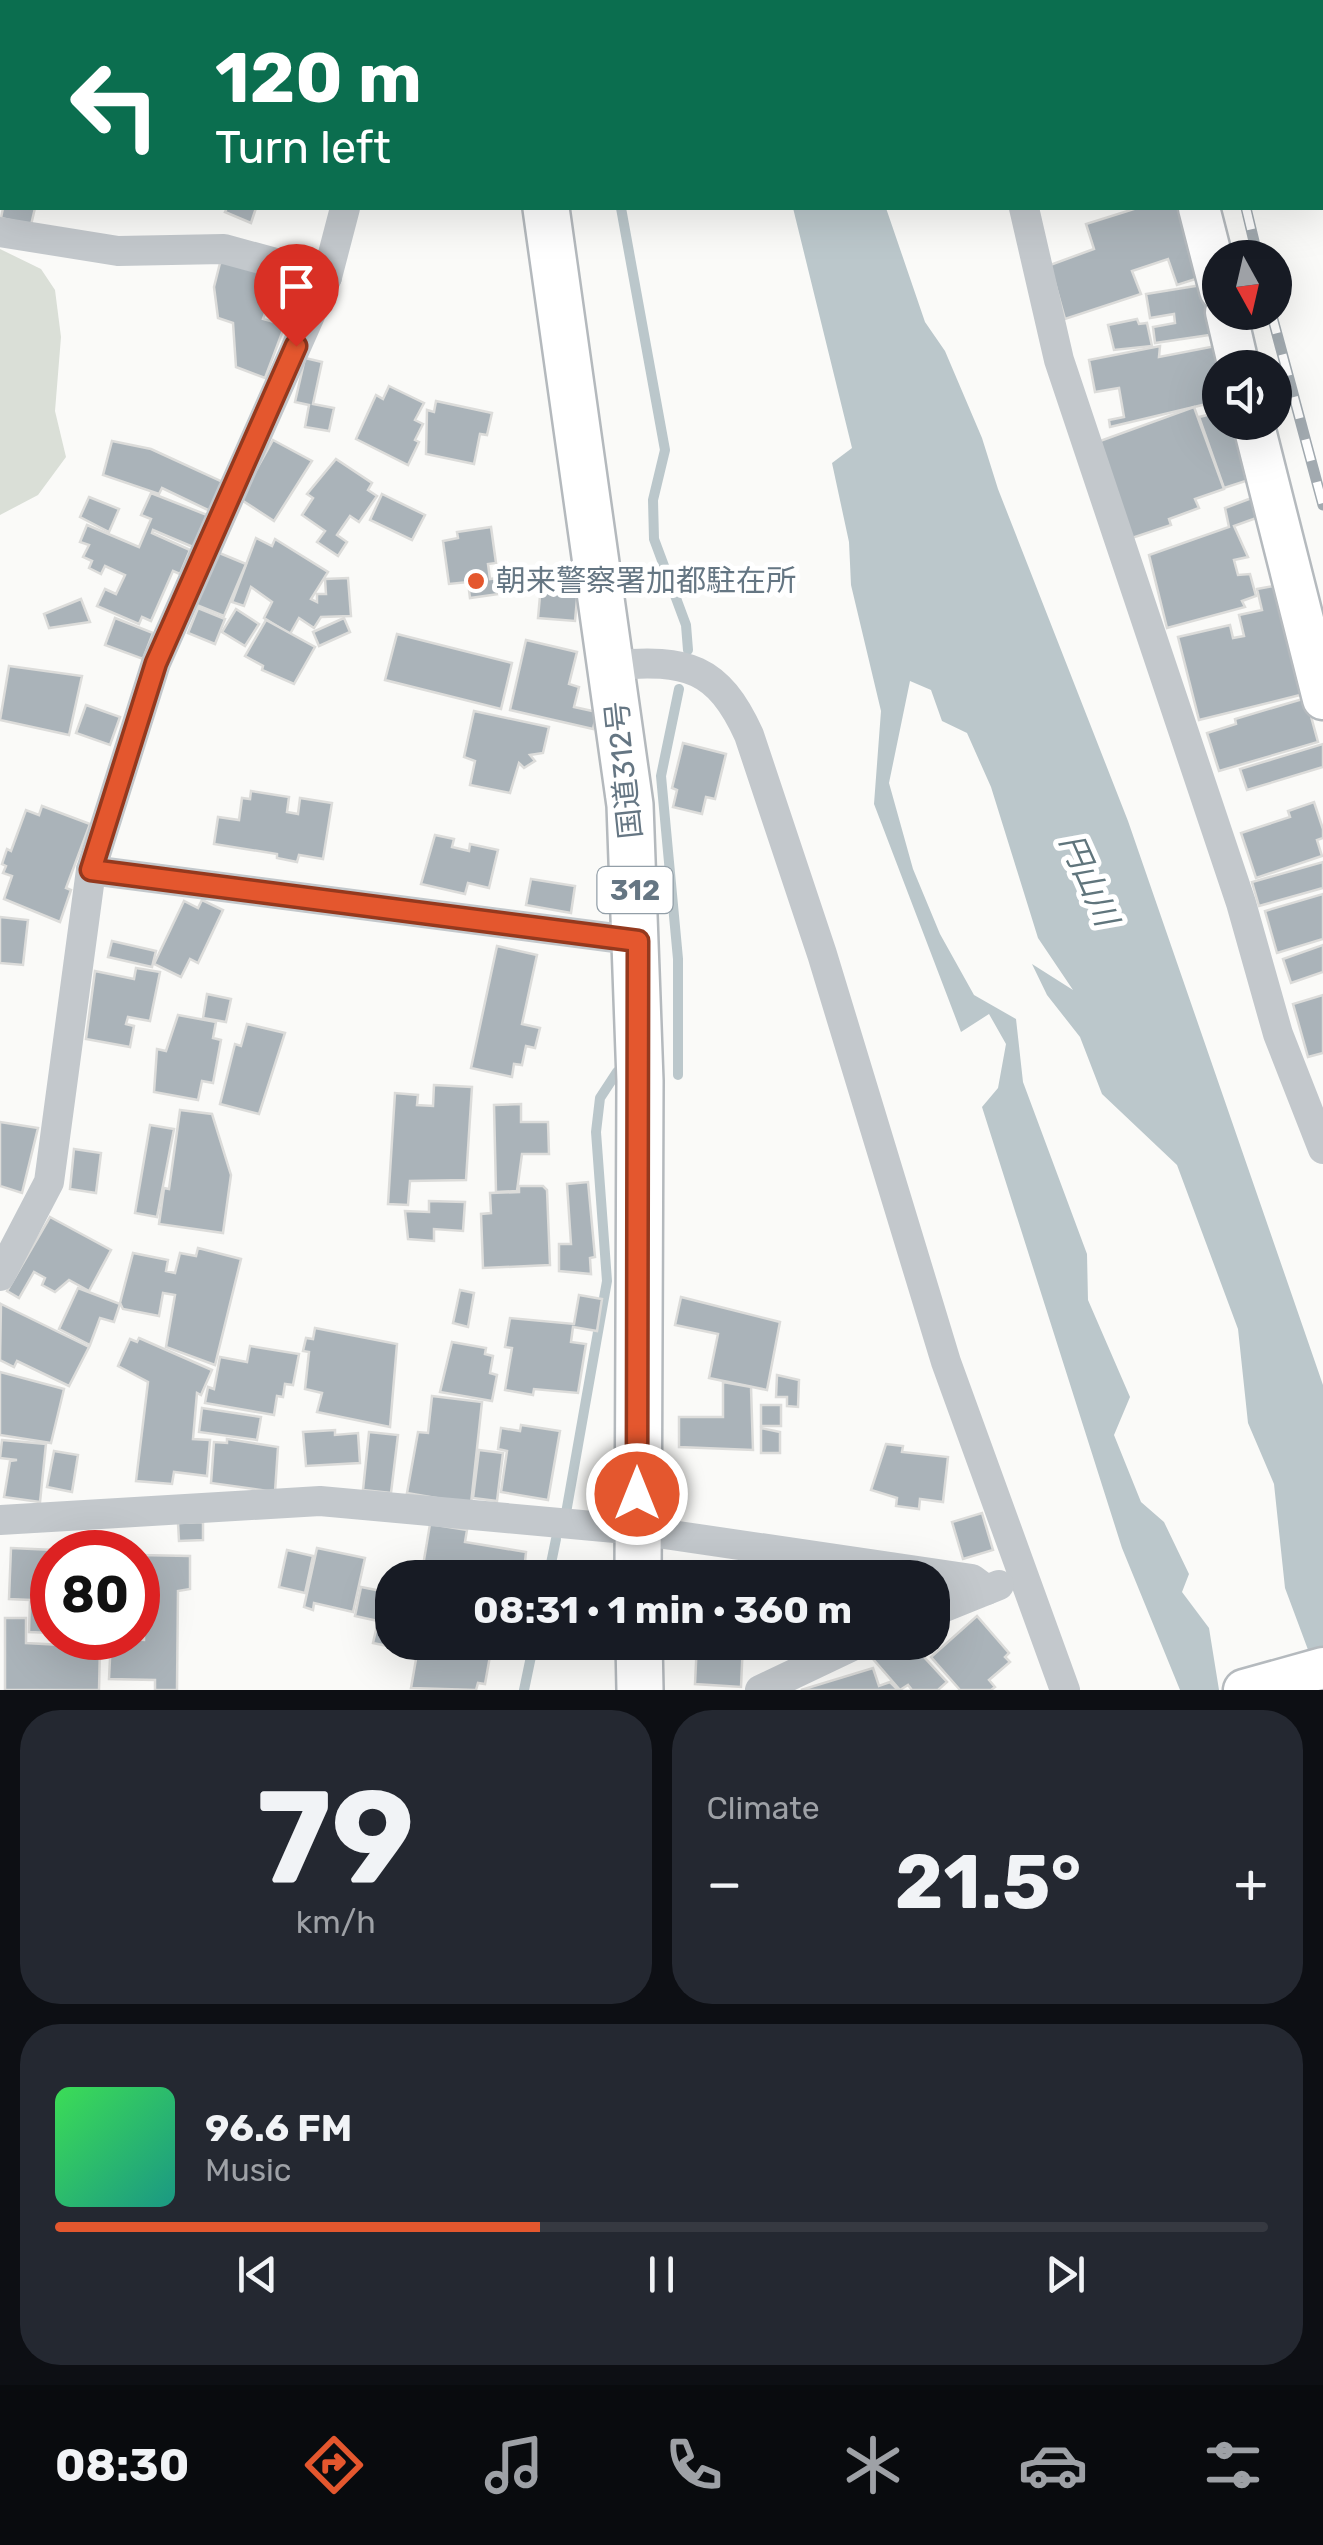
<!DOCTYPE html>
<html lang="en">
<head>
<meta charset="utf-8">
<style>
	:root { --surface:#171b24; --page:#242831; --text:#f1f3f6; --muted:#9ea1a6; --line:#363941; --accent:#e4572e }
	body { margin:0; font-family:Rubik,"Noto Sans JP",sans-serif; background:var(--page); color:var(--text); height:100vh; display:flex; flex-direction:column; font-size:38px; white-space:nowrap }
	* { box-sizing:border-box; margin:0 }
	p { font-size:32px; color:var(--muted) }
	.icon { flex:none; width:55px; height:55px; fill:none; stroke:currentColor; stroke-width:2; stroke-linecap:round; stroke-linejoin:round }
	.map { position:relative; height:1690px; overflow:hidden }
	.drawer { display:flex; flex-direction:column; gap:20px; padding:20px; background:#0d0f14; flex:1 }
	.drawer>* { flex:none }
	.guide { position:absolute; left:0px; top:0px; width:1325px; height:210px; box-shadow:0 10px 40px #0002; background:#0b6e4f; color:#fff; overflow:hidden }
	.needle { width:65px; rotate:172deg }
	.buttons { position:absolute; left:1202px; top:240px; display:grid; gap:20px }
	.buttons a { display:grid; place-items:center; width:90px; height:90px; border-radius:50%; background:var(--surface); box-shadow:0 10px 40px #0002; font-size:50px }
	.speed { position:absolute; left:30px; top:1530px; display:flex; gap:20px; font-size:50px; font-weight:700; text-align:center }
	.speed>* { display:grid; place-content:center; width:130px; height:130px; border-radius:50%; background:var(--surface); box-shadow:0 10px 40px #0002; line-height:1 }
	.speed .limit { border:15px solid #d22; background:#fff; color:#111 }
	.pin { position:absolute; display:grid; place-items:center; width:85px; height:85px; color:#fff; margin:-102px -42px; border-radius:50% 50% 50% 0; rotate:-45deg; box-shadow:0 0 10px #0007 }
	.pin .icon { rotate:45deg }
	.me { position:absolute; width:110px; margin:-55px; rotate:0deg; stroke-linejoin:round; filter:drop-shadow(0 0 8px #0008) }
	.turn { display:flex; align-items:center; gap:35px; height:210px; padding:0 50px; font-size:45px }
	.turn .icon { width:130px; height:130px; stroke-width:2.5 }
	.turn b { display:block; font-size:70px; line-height:85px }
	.big { font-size:75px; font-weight:700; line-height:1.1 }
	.drawer .tile { flex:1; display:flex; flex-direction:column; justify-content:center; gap:15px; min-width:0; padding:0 35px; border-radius:40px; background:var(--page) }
	.drawer .dial { align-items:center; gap:0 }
	.dial b { font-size:130px; line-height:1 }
	.song { display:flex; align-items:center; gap:30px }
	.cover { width:120px; height:120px; border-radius:15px; background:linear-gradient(135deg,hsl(130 70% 55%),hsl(170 70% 35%)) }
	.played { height:10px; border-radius:5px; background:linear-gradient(90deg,var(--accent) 40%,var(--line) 40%) }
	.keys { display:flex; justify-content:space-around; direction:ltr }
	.heat { display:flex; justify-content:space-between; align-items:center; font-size:55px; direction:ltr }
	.drawer .tiles { flex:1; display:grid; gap:20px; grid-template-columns:1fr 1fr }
	.tile:last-child { grid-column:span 2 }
	.trip { position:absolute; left:375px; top:1560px; width:575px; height:100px; border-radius:40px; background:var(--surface); box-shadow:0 10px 40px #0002; font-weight:700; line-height:100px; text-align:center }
	.tabs { display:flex; height:160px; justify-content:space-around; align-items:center; background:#090b0e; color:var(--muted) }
	.tabs .icon { width:70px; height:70px }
	.tabs .on { color:var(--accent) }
	.tabs b { font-size:45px; color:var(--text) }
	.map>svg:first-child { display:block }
	.green { fill:#dadfd7 }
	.water { fill:#bbc7cb }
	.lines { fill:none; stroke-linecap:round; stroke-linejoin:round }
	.stream { stroke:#bbc7cb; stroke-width:10 }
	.building { fill:#aab3b9; stroke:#dcdcda; stroke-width:2.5 }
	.major-casing { stroke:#b5babe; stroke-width:45 }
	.highway-casing { stroke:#b4b9bd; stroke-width:50 }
	.minor { stroke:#c3c8cc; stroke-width:30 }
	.major { stroke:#fff; stroke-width:40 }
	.highway { stroke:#fff; stroke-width:45 }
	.rail-casing { stroke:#a2aab0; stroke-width:11 }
	.rail { stroke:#fff; stroke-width:8; stroke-dasharray:22; stroke-linecap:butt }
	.route-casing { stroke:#94391e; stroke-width:25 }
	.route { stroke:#e4572e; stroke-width:18 }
	.poi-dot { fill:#e4572e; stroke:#fff; stroke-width:4 }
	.labels { text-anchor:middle; stroke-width:10; stroke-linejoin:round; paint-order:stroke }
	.shield { fill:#fff; stroke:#939fa8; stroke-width:2.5 }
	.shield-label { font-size:28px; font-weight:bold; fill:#657683 }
	.poi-label { font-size:30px; fill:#657683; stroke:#fff; text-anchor:start }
	.street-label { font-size:30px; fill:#657683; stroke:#fff }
	.water-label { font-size:32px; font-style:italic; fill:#60757c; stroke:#fff }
</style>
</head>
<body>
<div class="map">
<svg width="1323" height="1690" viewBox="0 0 1323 1690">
	<rect width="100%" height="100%" fill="#fafaf8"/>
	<path class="green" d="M0 249 41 269 55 290 61 337 55 411 66 457 38 495 0 515Z"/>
	<path class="water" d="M793 208H886L925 322 945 351 982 438 998 489 1128 821 1323 1385V1690L1285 1588 1274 1484 1248 1423 1238 1329 1177 1165 1102 1094 1080 1037 1047 995 1032 964 1073 990 1038 938 991 787 967 733 942 721 931 690 910 681 889 783 913 869 940 934 974 995 1016 1019 1023 1082 1087 1254 1088 1300 1130 1397 1114 1435 1141 1502 1164 1522 1189 1574 1182 1592 1209 1628 1219 1690H1180L1122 1548 982 1107 998 1088 1006 1044 989 1014 961 1032 874 804 881 711 851 585 849 542 832 463 852 448Z"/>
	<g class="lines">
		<g class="stream">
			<path d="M583 0 584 2"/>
			<path d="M621 208 665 450 653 500 654 539 686 625 688 650"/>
			<path d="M678 1075V959L661 776 679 689"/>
			<path d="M566 1513 607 1281 596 1132 600 1098 617 1072"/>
			<path d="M548 1578 556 1539"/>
			<path d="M524 1690 534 1642"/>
		</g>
	</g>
	<g class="building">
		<path d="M3 208H35L31 225 1 218Z"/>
		<path d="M227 208H256L251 223 225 212Z"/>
		<path d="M1137 208H1189L1205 276 1177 285 1168 259 1132 271 1141 294 1065 319 1050 265 1094 249 1086 224Z"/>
		<path d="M221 259 279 276 263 319 285 325 265 378 236 367 233 323 218 318 214 287Z"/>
		<path d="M1214 283 1223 333 1155 343 1153 327 1175 323 1174 314 1150 318 1146 294Z"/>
		<path d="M274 303 294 311 288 325 270 317Z"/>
		<path d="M1137 319 1139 324 1147 323 1152 346 1114 350 1108 325Z"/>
		<path d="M1226 344 1220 368V422H1242L1255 478 1224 488 1199 417 1220 412 1215 402 1110 427 1109 420 1124 417 1119 388 1095 392 1089 360 1160 346 1159 357Z"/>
		<path d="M305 358 322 362 313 404 334 408 329 431 305 427 309 405 295 402Z"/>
		<path d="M389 386 424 403 415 420 423 424 415 440 419 442 408 465 356 439 376 395 383 399Z"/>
		<path d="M436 401 492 413 487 435 480 434 474 464 426 454 427 410 434 412Z"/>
		<path d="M1194 407 1224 489 1195 499 1199 508 1169 519 1171 525 1132 538 1100 441Z"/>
		<path d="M273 440 312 461 274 521 240 499Z"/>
		<path d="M112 441 151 449 223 482 210 511 162 488 159 494 103 475Z"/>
		<path d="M336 459 372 483 368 490 377 496 359 522 350 516 337 535 347 542 338 556 317 542 325 531 302 515 313 498 307 494Z"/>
		<path d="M151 493 207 515 193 547 153 530 152 533 190 550 180 574 173 571 151 621 142 617 139 624 97 606 105 589 116 594 125 575 105 566 101 574 89 568 92 561 83 557 89 545 80 542 87 525 139 547 151 519 141 515Z"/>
		<path d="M382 494 425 515 412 540 370 520Z"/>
		<path d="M1257 496 1262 516 1234 526 1248 557 1234 560 1238 575 1250 574 1256 596 1242 601 1245 607 1167 628 1149 555 1229 527 1225 508Z"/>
		<path d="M89 497 119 509 109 532 80 517Z"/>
		<path d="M491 527 496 563 488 564 490 579 497 578 499 594 470 598 468 582 449 584 443 541 458 538 457 532Z"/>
		<path d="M256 538 272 546 275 539 328 572 311 599 317 602V594H326L325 579 348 578 351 616 321 617 314 628 299 618 290 634 264 618 272 602 251 587 244 606 232 602Z"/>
		<path d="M217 552 246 564 224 616 194 604Z"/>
		<path d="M542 574 579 577 575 621 538 618Z"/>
		<path d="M1279 585 1308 693 1199 720 1178 637 1230 625 1233 638 1244 636 1239 615 1262 610 1257 589Z"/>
		<path d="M81 599 90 622 49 628 44 614Z"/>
		<path d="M198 608 225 619 215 644 188 633Z"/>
		<path d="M236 609 259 624 245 646 222 632Z"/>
		<path d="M115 618 153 633 143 659 105 645Z"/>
		<path d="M344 618 350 632 319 646 313 632Z"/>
		<path d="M266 620 315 647 294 684 262 670 263 666 245 656Z"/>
		<path d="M397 634 512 663 501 709 385 680Z"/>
		<path d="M526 640 577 652 569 684 579 687 574 707 597 712 593 729 510 710Z"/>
		<path d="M9 666 82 676 69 735 0 720Z"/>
		<path d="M1306 698 1318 742 1219 771 1207 733 1236 724 1235 719Z"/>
		<path d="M86 705 120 717 110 745 76 733Z"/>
		<path d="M474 711 549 727 543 753 530 755 535 761 524 768 519 763 510 793 470 785 475 761 464 757Z"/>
		<path d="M683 743 726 754 715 799 706 797 702 814 673 807 677 790 672 788Z"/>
		<path d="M1323 744V767L1247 790 1240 769Z"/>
		<path d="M251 791 289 797 287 812 298 814 300 798 332 803 323 859 299 855 297 862 277 858V854L214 844 218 817 239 820 242 798 250 799Z"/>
		<path d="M1314 802 1323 829V838L1317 840 1322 856 1256 878 1241 833 1290 817 1288 811Z"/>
		<path d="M42 806 90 824 66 888 71 890 60 922 4 899 12 876 3 873 6 866 2 864 7 849 11 851 26 810 39 815Z"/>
		<path d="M435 835 454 839 452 847 469 851 470 844 498 850 489 888 468 883 465 894 421 884Z"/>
		<path d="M1323 862V888L1259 906 1252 882Z"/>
		<path d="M531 879 575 886 571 913 526 905Z"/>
		<path d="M1323 894V939L1277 953 1265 911Z"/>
		<path d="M202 900 223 910 198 963 190 959 181 977 154 964 184 901 198 908Z"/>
		<path d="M0 917 28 920 23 965 0 963Z"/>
		<path d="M112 941 156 951 152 967 108 957Z"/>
		<path d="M1323 945V972L1291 983 1283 959Z"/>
		<path d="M497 946 537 955 522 1024 540 1028 535 1048 526 1046 522 1065 514 1064 512 1077 471 1068Z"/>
		<path d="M136 968 160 972 150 1021 128 1017 126 1024 134 1026 130 1047 86 1039 95 971 134 979Z"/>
		<path d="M207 994 231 999 226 1022 203 1018Z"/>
		<path d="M1323 995V1053L1308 1057 1293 1004Z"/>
		<path d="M178 1015 216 1022 213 1038 221 1040 213 1083 202 1081 198 1100 154 1092 157 1049 166 1051Z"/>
		<path d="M247 1024 285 1033 259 1114 220 1104 235 1044 241 1046Z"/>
		<path d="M434 1085 472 1087 466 1180 410 1181 408 1205 388 1204 395 1093 418 1095 417 1105 433 1106Z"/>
		<path d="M521 1104V1122H548L549 1154H522L517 1191 496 1192 494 1105Z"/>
		<path d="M180 1110 212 1114 231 1175 223 1233 159 1224 164 1188 169 1189Z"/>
		<path d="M0 1122 38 1128 22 1193 0 1186Z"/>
		<path d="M150 1125 174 1129 157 1217 135 1213Z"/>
		<path d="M74 1149 101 1153 96 1193 70 1189Z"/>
		<path d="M588 1182 595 1257 590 1258 591 1274 559 1271V1244H571L567 1184Z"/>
		<path d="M519 1186H543L547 1190 550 1265 483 1268 481 1214 491 1213 490 1193 519 1192Z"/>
		<path d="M429 1201 465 1202 463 1231 434 1229V1241L408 1239 405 1211 429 1212Z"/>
		<path d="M50 1217 111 1250 89 1291 69 1280 55 1292 42 1285 45 1278 34 1272 19 1298 7 1291Z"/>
		<path d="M198 1248 241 1259 215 1365 166 1347 175 1295 163 1293 159 1316 123 1309 120 1303 133 1253 168 1260 166 1271 175 1273 180 1253 196 1256Z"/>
		<path d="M78 1288 120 1304 114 1322 100 1318 90 1345 59 1329Z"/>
		<path d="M460 1290 474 1293 468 1327 453 1323Z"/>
		<path d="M579 1295 602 1299 597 1331 573 1327 571 1342 586 1344 578 1393 534 1389 533 1395 505 1390 512 1348 505 1347 510 1318 574 1324Z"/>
		<path d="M681 1297 780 1322 767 1390 709 1378 718 1334 675 1325Z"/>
		<path d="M1 1304 89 1347 69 1386 17 1361 14 1367 0 1360Z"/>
		<path d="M315 1328 397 1344 390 1427 317 1412 322 1393 305 1389 309 1352 303 1351 306 1338 313 1339Z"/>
		<path d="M139 1338 212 1370 201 1395 197 1393 193 1439 210 1440 207 1476 174 1472 172 1484 136 1481 148 1382 118 1366 130 1339 137 1342Z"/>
		<path d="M452 1342 486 1348 485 1354 493 1356 490 1373 497 1375 492 1401 440 1392Z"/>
		<path d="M250 1346 299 1354 293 1385 285 1384 283 1397 277 1396 274 1415 205 1403 208 1387 214 1389 220 1357 247 1362Z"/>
		<path d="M0 1372 64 1389 51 1443 0 1435Z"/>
		<path d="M777 1375 799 1380 798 1407 787 1406V1397H776Z"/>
		<path d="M723 1382 751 1387 753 1450 679 1447V1417H723Z"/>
		<path d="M432 1396 482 1402 471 1504 407 1493 418 1432 428 1433Z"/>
		<rect x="761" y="1405" width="20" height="21"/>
		<path d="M202 1408 261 1417 257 1440 199 1432Z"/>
		<path d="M521 1425 560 1431 548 1500 501 1492 507 1451 498 1449 501 1428 520 1431Z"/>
		<path d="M761 1428 780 1432V1453H761Z"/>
		<path d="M335 1430V1435L358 1433 360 1463 306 1466 303 1432Z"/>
		<path d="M369 1432 398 1435 391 1493 363 1490Z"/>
		<path d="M227 1439 278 1447 275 1492 211 1483 214 1442 227 1443Z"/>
		<path d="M2 1440 46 1444 40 1502 4 1497 10 1461 17 1460 0 1458Z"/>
		<path d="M886 1444 903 1446 902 1452 948 1457 943 1502 920 1499 919 1509 896 1506 897 1498 871 1490Z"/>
		<path d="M479 1450 503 1453 497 1501 473 1498Z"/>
		<path d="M54 1451 78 1455 72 1492 47 1487Z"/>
		<path d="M982 1513 993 1550 963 1559 952 1522Z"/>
		<path d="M203 1522V1540L179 1541 178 1523Z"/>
		<path d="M430 1524 467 1530 465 1542 526 1552 525 1562 540 1564 538 1578H421Z"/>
		<path d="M11 1548 54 1550 52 1633 29 1632 30 1600 9 1599Z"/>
		<path d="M317 1548 365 1558 353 1612 314 1603 313 1610 304 1607Z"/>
		<path d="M287 1550 313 1556 305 1593 279 1587Z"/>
		<path d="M138 1555 190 1556V1589L178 1591 177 1690H155V1680L109 1679 111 1638 144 1640V1635H139Z"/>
		<path d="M745 1560 803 1565 801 1578H742Z"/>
		<path d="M361 1587 392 1593V1642H412L411 1651 373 1643 378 1621 355 1616Z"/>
		<path d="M977 1616 1009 1653 1005 1657 1010 1662 989 1680 995 1687 991 1690H960L931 1657Z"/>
		<path d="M5 1618H26V1643L100 1647 99 1690H5Z"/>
		<path d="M419 1642H474L472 1653 490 1656 485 1684 478 1683 476 1690 411 1688Z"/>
		<path d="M697 1642H743L741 1687 695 1684Z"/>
		<path d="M898 1642H910L947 1682 938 1690H912L908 1685 900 1690 873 1659Z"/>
		<path d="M873 1668 879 1686 890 1682 898 1690H801Z"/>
	</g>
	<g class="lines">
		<defs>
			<g id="major">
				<path d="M1146 0 1147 2"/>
				<path d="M1199 208 1220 290"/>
				<path d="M1226 312 1239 368"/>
				<path d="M1253 422 1323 699"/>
				<path d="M1244 1690 1323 1668"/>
			</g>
			<g id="highway">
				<path d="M515 0 516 2"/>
				<path d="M546 208 630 805 640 1081 638 1578"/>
				<path d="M639 1642 640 1690"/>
			</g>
		</defs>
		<use href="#major" class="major-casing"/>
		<use href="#highway" class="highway-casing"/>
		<g class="minor">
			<path d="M972 0V2"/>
			<path d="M379 2V0"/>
			<path d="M1024 208 1059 360 1241 903 1278 1034 1323 1149"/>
			<path d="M0 232 118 251 224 249 327 277"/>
			<path d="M613 665C687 659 718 667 749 735L822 954 946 1362 1065 1690"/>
			<path d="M91 870 638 941"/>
			<path d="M0 1276 49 1182 91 870 156 663 327 277 345 208"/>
			<path d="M0 1520 320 1501 637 1530 972 1579 987 1590"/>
			<path d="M932 1612 999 1585"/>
			<path d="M760 1690 861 1642"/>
		</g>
		<use href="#major" class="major"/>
		<use href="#highway" class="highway"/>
		<defs>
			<g id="rail">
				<path d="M1209 0V2"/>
				<path d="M1246 208 1258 258"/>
				<path d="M1271 312 1323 505"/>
			</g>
		</defs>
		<use href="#rail" class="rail-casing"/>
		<use href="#rail" class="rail"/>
	</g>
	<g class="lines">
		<defs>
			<path id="route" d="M296 346 156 663 91 870 638 941 637 1494"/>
		</defs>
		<use href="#route" class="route-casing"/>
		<use href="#route" class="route"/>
	</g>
	<circle class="poi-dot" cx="476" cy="581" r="10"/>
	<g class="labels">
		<rect class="shield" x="597.5" y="867" width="75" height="46" rx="8"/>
		<g class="shield-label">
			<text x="635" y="900">312</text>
		</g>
		<g class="poi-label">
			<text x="496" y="591">朝来警察署加都駐在所</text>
		</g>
		<g class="street-label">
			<text transform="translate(624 770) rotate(-96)" y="10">国道312号</text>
		</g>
		<g class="water-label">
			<text transform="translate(1089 880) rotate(66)" y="11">円山川</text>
		</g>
	</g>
</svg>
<div class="buttons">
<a><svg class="needle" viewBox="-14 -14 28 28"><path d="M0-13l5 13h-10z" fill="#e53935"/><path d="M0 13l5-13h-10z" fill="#9ea1a6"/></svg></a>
<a><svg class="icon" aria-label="sound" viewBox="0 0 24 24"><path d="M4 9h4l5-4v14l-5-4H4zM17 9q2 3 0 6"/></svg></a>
</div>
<div class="speed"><div class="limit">80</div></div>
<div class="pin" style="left:296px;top:346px;background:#d93025"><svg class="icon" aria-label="arrive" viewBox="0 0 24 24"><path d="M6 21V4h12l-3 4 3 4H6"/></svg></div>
<svg class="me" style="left:637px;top:1494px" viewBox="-20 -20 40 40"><circle r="17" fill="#e4572e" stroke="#fff" stroke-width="3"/><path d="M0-11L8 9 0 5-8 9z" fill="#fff"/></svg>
<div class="trip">08:31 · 1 min · 360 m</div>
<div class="guide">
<div class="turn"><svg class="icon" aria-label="left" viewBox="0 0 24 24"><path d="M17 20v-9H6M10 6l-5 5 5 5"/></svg><div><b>120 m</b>Turn left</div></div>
</div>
</div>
<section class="drawer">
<div class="tiles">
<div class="tile dial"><b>79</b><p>km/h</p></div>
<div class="tile"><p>Climate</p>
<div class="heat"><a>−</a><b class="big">21.5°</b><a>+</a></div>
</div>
<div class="tile">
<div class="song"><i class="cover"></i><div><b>96.6 FM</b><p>Music</p></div></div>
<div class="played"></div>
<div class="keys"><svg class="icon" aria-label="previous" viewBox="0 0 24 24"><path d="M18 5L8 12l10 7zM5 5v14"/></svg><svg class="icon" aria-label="pause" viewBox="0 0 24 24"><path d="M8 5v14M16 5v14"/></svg><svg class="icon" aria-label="next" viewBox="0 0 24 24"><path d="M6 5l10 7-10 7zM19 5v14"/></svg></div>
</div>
</div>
</section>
<nav class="tabs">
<b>08:30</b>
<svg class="icon on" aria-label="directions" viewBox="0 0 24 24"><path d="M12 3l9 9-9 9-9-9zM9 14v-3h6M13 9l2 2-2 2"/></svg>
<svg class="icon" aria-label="music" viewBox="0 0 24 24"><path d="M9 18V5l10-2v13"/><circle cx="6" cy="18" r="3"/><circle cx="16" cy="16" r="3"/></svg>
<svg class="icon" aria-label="phone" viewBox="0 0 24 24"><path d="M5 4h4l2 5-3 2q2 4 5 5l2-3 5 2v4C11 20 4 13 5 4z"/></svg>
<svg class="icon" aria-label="climate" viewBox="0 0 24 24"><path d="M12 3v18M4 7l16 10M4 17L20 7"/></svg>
<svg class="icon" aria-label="car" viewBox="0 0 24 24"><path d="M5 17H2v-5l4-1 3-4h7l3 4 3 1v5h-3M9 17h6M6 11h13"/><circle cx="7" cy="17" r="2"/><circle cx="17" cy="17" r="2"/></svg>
<svg class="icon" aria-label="filters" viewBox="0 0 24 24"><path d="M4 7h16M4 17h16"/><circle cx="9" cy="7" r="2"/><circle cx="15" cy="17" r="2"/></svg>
</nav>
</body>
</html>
